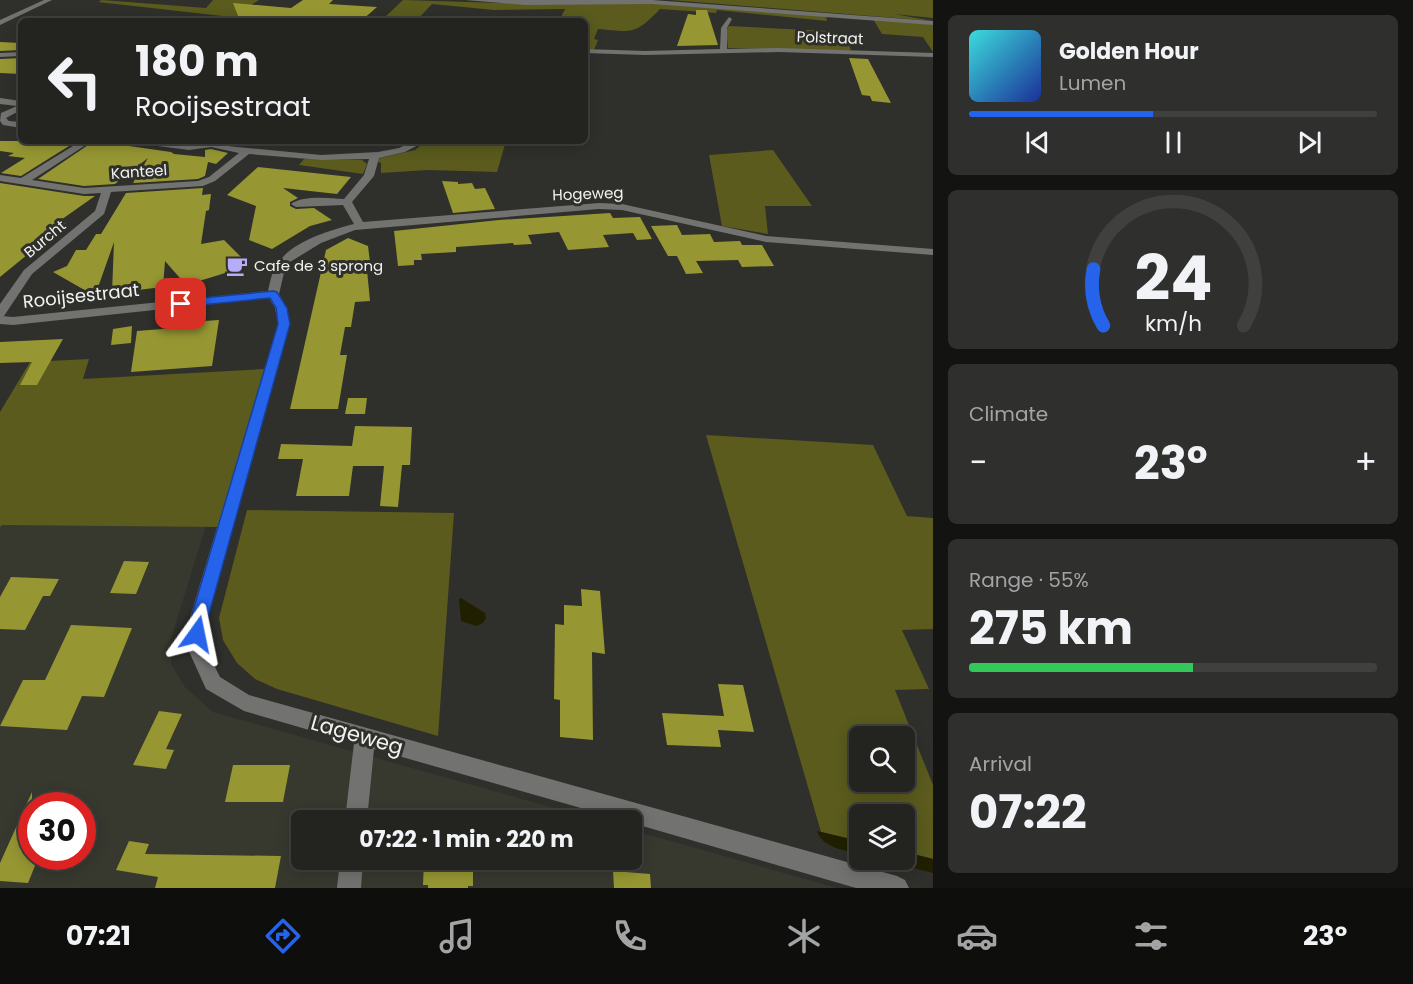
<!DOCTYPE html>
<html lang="en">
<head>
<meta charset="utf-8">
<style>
	:root { --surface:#232320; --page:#2f2f2d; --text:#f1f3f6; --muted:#a3a4a5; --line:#40403e; --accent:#2563eb }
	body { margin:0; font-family:Poppins,sans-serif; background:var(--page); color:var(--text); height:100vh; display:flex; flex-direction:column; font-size:22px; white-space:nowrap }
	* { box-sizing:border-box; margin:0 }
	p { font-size:20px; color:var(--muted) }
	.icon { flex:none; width:33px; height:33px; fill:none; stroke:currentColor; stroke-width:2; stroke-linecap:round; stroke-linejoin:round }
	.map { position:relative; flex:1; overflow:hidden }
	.sheet { display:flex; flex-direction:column; gap:15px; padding:15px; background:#131312; width:480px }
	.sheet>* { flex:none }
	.hud { position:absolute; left:18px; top:18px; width:570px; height:126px; border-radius:9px; box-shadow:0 3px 15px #0003,0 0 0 2px var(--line); background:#232320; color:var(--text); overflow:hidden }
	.buttons { position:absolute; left:849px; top:726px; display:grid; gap:12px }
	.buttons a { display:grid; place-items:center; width:66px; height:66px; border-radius:9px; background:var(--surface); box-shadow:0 3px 15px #0003,0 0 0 2px var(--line); font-size:30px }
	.speed { position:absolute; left:18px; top:792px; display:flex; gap:12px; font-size:30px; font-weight:700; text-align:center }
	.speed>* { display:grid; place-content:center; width:78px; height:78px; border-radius:50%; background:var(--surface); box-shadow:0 3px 15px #0003,0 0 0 2px var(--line); line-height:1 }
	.speed .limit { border:9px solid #d22; background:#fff; color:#111 }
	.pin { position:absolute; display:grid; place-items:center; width:51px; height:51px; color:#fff; margin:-26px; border-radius:12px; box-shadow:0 3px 9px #0006 }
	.me { position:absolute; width:66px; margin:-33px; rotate:12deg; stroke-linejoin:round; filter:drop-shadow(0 0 4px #0008) }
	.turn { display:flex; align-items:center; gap:21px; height:126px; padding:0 18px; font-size:27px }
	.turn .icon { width:78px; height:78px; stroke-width:2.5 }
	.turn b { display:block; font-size:42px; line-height:51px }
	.big { font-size:45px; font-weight:700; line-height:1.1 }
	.sheet .card { flex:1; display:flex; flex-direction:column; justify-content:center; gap:9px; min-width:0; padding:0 21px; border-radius:9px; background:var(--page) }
	.sheet .dial { align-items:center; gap:0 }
	.dial svg { height:156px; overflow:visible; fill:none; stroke:var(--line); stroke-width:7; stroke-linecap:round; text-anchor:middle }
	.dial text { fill:var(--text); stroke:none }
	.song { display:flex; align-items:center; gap:18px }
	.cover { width:72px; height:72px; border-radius:9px; background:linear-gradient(135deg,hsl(180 70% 55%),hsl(230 70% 35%)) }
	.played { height:6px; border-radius:3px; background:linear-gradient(90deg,var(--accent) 45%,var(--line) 45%) }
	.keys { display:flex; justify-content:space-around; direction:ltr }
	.heat { display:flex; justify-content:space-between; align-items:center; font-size:33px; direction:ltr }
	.charge { height:9px; border-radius:4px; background:linear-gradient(90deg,#34c759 55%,var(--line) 0) }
	.trip { position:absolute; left:291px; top:810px; width:351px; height:60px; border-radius:9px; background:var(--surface); box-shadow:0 3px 15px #0003,0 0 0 2px var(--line); font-weight:700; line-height:60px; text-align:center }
	.menu { display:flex; height:96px; justify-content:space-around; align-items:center; background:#0e0e0d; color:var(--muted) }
	.menu .icon { width:42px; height:42px }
	.menu .current { color:var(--accent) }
	.menu b { font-size:27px; color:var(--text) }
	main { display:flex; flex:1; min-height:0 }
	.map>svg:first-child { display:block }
	.built { fill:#37382e; fill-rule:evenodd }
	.green { fill:#5a5b1d; fill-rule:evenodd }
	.water { fill:#202001 }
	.building { fill:#969732 }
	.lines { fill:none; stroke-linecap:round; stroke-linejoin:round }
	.street { fill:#727270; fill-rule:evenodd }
	.route { fill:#2563eb; stroke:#184099; stroke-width:1.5 }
	.labels { text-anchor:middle; stroke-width:6; stroke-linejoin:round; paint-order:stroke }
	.far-street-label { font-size:15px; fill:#f2f3f0; stroke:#2f2f2b }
	.far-poi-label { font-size:15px; fill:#f2f3f0; stroke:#2f2f2b; text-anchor:start }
	.street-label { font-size:18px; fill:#f2f3f0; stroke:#2f2f2b }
	.near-street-label { font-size:21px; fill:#f2f3f0; stroke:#2f2f2b }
</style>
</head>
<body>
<main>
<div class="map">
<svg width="933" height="888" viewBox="0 0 933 888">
	<rect width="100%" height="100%" fill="#2f2f2b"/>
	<path class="built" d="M0 519H208L171 639V664L185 687 213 712 597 820H302V860H632V830L837 888H0ZM32 806H82V856H32Z"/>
	<g class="green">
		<path d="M102 0 206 8 213 0H259L240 12 254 14 231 17 98 2Z"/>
		<path d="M403 0 501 3 655 2 826 16 827 21 717 10 716 13 660 9C635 35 633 32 598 29L594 39 598 40 594 50 585 49V21H559L565 9 494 10 432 4 417 20 385 17Z"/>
		<path d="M670 0H933V18L894 14 933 21Z"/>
		<path d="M873 19 933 24V52L923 37 882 34Z"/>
		<path d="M729 26 828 31 847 38 851 51 728 48 726 30Z"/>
		<path d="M426 141H506L497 172 428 170 381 173V163L377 161 380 158 415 150Z"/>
		<path d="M773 150 812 206H765L768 234 722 226 709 155Z"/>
		<path d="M304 159 362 160 367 164 363 174 299 165Z"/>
		<path d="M89 359 83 379 265 369 220 527 2 525 0 527V412L30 362Z"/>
		<path d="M706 435 873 445 907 516 933 518V629L902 630 929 689 895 690 933 785V859L905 852 904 814H860L859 841 821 832ZM860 736H904V782H860Z"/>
		<path d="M247 510 454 513 438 736 277 689 255 679 237 663 223 640 219 618Z"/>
	</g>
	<g class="water">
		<path d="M461 598 485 613 486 618 483 623 476 626 461 621 459 599Z"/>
		<path d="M817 831 859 841V854C845 850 822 848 817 831Z"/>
		<path d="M905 852 933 859V873L881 860H904Z"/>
	</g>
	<g class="building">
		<path d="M303 0H333L329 4 377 7 361 21H240L233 3 291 8Z"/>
		<path d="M696 10H707L718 45 677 46 688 14 696 15Z"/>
		<path d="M0 42 21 43V50L0 51Z"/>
		<path d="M21 58V74L0 73V59Z"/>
		<path d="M849 58 868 59 891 103 872 101 870 96 862 95Z"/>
		<path d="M0 141H77L21 176 1 173 25 158 8 156 14 153 0 151Z"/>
		<path d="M94 141 171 152 174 154 205 157V150L211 149 228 153 216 164 208 162 205 176 198 179 133 183 148 158 115 184 84 186 38 179Z"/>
		<path d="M258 167 351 177 337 194 283 188 298 198 290 202V206L296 209 314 208 332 220 310 226 272 249 249 240 256 206 227 195Z"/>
		<path d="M442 181 458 182V184L472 183 475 189 485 188 495 209 453 213Z"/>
		<path d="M0 183 84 196H95L58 222 66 223 0 277Z"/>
		<path d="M203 188 202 195 211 194 209 210 206 211 201 244 224 240 246 262 241 263 245 267 186 285 165 261 163 287 112 293 114 242 95 296 53 272 67 266 76 250H86L96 234H101L126 193Z"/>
		<path d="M610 213 613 218 640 217 652 239 637 240 633 233 603 235 609 247 568 250 559 232 528 235 532 244 514 245 513 243 456 247V252L421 254 422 260H414V265L398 266 394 231 499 220Z"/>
		<path d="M677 225 682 235 710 234 714 242 740 241 742 245H762L774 266 742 267 738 260 696 261 703 273 686 274 677 256H668L651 226Z"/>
		<path d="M348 238 368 246 371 270H367L370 301 355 302 351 327H345L340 355H347L338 409H290L326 250Z"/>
		<path d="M219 320 212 366 131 372 137 331 188 327 189 322Z"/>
		<path d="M132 326 131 343 111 345 113 329Z"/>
		<path d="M63 339 37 385H20L32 362 0 363V342Z"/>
		<path d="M348 398H367L365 414H345Z"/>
		<path d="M355 426 412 427 410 465H402L398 507 380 506 384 466H353L349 496H296L303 459H278L281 444 352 446Z"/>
		<path d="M124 561 149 562 136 594 110 593Z"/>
		<path d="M11 577 59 579 50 596H43L25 630 0 629V597Z"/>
		<path d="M581 589 600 591 605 654 592 652 593 740 560 737V700L554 699 555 624 564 625V605L582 606Z"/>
		<path d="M71 625 132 628 104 697 82 696 67 730 0 726 23 680H45Z"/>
		<path d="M718 684 743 685 754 732 718 730 721 747 667 745 662 713 724 716Z"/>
		<path d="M159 711 182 714 166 749 174 750 166 769 133 765Z"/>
		<path d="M233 765H290L283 802H225Z"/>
		<path d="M32 792V856H39L28 883 0 881V863Z"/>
		<path d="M129 841 149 844 145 854 281 856 275 888H155L158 877 116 870Z"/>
		<path d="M424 860H473V886H468V888H428V885H423Z"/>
		<path d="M613 871 650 874 651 888H614Z"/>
	</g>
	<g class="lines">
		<g class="street">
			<path d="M44 0H52L0 25V20Z"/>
			<path d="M465 0H652L933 21V25L652 4 525 5Z"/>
			<path d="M729 17 732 19 727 28V49L779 48 933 53V57L779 52 645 55 585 53V49L645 51 720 49 721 28Z"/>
			<path d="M21 52V56L0 57V53Z"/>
			<path d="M0 98 21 101V110L6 118 9 121 21 122V128L3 125 0 121 1 113 17 106 0 104Z"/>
			<path d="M81 141H92L32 180 84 188 198 181 209 177 239 153 211 147 189 150 142 144 137 141 189 144 213 141 219 145 237 147 321 155 378 152 399 148 414 141H426L405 152 379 158 374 176 352 202 363 222 599 203 622 204 766 236 933 249V255L766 242 622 210 599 209 355 230 321 243 290 262 284 273 279 294 287 308 290 324 207 621 205 647 220 677 249 695 897 876 905 880 909 888H856L632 823V820H623L374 749 367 820H345L354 743 244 711 206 689 187 647 189 621 278 324 275 308 269 298 13 325 0 324V304L24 270 95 211 101 193 84 194 0 181V175L21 178ZM249 154 321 160 369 159 364 175 344 199C329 198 303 195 291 204L296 207 343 205 354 224C328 231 288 242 275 268 271 275 270 283 268 291L13 317 2 316H4L32 274 104 214 111 192 203 186 215 181Z"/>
			<path d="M340 860H363L361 888H337Z"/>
		</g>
	</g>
	<path class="route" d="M273 291 277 292 287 308 290 324 207 621 203 639 197 641 191 639 188 634 190 621 278 324 276 308 270 298 181 307 176 304 181 300Z"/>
	<defs>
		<symbol id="cafe-bare" viewBox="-9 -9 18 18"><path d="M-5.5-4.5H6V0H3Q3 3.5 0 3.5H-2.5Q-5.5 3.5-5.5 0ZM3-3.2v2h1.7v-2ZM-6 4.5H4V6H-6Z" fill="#b6acf8" stroke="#2f2f2b" stroke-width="2.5" paint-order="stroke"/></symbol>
	</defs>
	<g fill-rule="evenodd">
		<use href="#cafe-bare" x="222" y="251" width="30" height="30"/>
	</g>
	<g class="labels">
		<g class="far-street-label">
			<text transform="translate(830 38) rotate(2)" y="5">Polstraat</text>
			<text transform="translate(139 172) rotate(-4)" y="5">Kanteel</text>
			<text transform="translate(588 194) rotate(-2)" y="5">Hogeweg</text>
			<text transform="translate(45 239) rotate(-40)" y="5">Burcht</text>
		</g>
		<g class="far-poi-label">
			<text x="254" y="271">Cafe de 3 sprong</text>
		</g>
		<g class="street-label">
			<text transform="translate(81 296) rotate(-6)" y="6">Rooijsestraat</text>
		</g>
		<g class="near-street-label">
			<text transform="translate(357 735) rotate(16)" y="7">Lageweg</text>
		</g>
	</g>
</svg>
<div class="buttons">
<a><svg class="icon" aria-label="search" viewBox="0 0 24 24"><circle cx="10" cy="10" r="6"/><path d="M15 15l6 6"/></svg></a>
<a><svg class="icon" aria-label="layers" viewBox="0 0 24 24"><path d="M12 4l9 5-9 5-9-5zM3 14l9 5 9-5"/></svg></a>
</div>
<div class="speed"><div class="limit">30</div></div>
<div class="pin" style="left:181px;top:304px;background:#d93025"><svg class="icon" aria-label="arrive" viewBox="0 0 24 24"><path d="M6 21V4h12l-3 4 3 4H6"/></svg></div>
<svg class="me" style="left:197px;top:634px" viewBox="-20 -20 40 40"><path d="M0-17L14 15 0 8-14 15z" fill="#2563eb" stroke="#fff" stroke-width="4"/></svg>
<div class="trip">07:22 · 1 min · 220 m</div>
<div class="hud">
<div class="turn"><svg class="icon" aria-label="left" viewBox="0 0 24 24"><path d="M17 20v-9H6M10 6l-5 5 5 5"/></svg><div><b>180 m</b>Rooijsestraat</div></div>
</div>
</div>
<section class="sheet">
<div class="card">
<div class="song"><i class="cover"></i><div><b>Golden Hour</b><p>Lumen</p></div></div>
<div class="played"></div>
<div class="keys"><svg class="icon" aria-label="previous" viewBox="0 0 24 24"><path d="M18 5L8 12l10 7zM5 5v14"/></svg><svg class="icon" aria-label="pause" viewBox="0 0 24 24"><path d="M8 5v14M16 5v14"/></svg><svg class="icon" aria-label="next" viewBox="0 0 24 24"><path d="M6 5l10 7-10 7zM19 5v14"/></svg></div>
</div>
<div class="card dial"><svg viewBox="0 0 100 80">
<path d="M14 69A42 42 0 1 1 86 69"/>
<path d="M14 69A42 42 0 0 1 9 40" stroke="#2563eb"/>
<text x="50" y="56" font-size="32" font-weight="700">24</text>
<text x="50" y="72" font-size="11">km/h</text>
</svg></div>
<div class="card"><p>Climate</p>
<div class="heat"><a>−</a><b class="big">23°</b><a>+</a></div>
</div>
<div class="card"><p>Range · 55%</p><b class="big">275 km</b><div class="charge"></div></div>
<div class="card"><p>Arrival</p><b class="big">07:22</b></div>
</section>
</main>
<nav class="menu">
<b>07:21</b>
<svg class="icon current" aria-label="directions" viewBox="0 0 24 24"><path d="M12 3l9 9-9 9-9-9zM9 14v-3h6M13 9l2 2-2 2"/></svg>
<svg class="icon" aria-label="music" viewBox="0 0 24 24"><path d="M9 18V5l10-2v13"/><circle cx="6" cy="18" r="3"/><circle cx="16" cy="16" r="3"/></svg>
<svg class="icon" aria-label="phone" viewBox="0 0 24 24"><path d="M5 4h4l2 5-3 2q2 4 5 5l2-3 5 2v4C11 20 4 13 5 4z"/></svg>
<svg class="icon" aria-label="climate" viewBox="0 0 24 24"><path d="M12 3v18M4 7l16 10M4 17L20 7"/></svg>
<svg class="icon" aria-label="car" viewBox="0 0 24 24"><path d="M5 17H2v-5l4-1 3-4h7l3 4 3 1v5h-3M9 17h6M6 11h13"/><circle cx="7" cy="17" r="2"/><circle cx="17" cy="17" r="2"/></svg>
<svg class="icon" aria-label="filters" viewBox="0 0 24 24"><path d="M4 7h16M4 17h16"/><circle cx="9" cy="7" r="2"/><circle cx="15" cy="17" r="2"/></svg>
<b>23°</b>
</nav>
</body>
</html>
